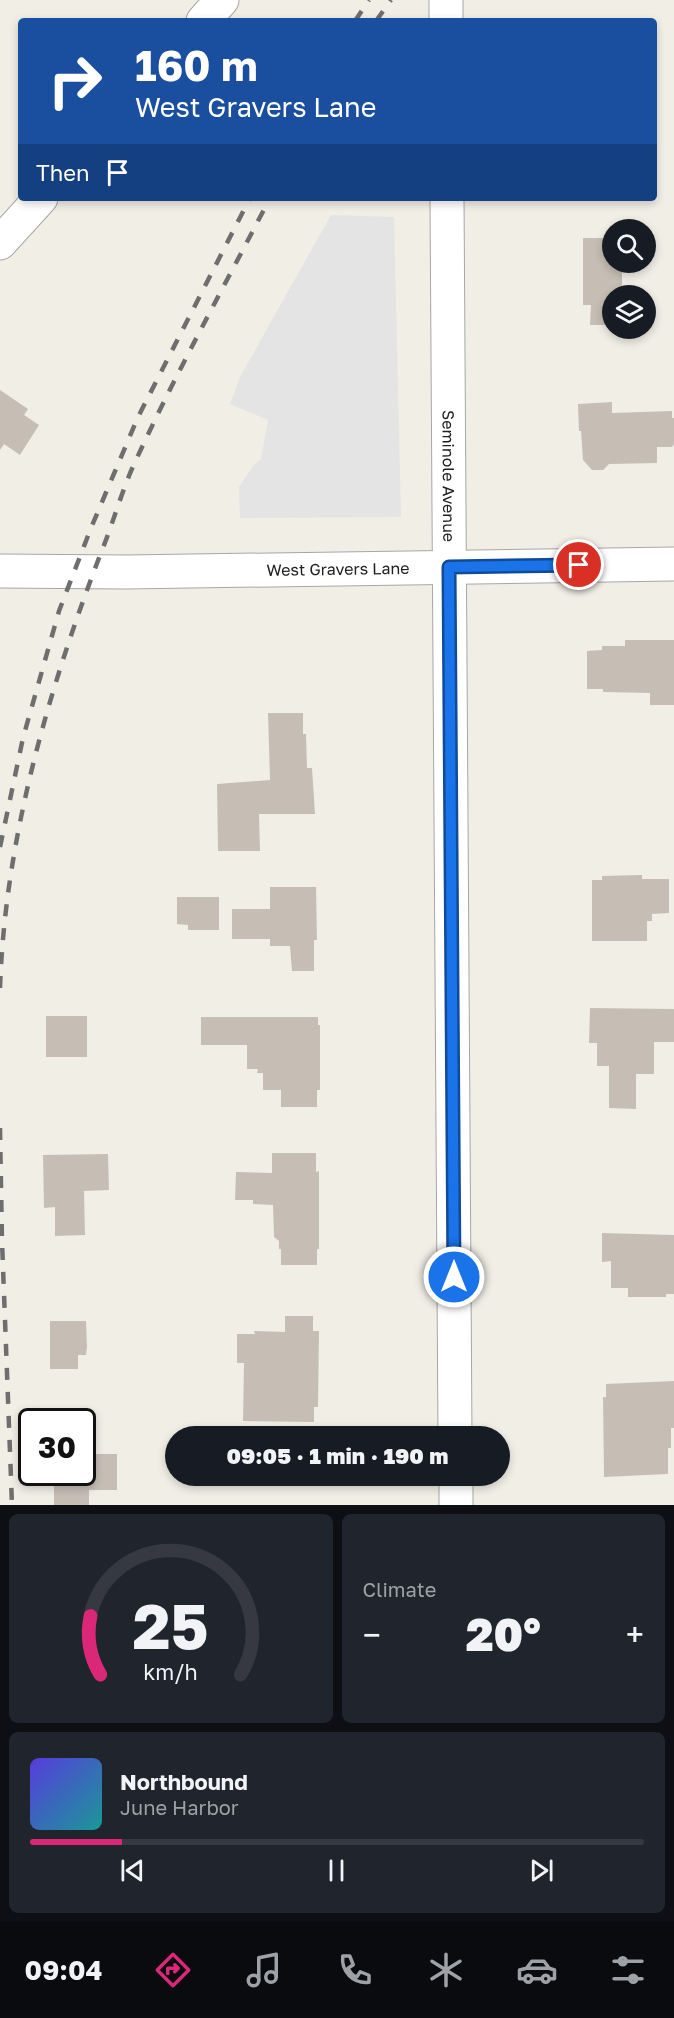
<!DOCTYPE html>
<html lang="en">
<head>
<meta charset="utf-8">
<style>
	:root { --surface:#171b24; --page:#20242c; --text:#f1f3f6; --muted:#9ea1a6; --line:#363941; --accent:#db2777 }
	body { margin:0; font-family:"Golos Text",sans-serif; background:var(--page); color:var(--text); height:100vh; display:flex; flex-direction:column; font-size:22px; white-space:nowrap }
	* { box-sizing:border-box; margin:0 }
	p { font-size:20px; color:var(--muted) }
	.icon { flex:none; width:33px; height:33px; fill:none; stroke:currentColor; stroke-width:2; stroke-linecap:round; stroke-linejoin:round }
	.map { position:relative; height:1505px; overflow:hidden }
	.sheet { display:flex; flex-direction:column; gap:9px; padding:9px; background:#0d0f14; flex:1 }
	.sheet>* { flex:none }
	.guide { position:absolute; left:18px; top:18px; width:639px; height:183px; border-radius:6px; box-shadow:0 3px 9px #0003; background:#1a4fa0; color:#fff; overflow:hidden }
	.fabs { position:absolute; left:602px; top:219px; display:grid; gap:12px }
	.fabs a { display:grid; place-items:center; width:54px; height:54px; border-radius:50%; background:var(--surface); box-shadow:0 3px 9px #0003; font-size:30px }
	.speed { position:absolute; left:18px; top:1408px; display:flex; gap:12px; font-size:30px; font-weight:700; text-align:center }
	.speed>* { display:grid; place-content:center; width:78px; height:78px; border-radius:50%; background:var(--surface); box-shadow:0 3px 9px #0003; line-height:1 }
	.speed .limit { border:3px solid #111; border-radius:9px; background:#fff; color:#111 }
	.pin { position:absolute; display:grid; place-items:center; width:51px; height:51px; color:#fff; margin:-26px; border:3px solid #fff; border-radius:50%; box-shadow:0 2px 6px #0007 }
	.me { position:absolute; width:66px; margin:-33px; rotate:0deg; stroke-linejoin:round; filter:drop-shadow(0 0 4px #0008) }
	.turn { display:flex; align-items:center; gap:21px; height:126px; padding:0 18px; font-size:27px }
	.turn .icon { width:78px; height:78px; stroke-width:2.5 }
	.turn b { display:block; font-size:42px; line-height:51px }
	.then { display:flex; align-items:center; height:57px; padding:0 18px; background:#0003; gap:12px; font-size:22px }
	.big { font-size:45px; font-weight:800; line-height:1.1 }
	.sheet .widget { flex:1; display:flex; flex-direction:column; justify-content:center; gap:9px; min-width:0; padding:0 21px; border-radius:9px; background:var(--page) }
	.sheet .dial { align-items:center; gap:0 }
	.dial svg { height:156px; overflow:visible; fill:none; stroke:var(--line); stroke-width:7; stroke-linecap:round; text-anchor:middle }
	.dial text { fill:var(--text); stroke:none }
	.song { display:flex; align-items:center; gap:18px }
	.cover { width:72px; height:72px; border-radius:9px; background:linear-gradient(135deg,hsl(250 70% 55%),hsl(180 70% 35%)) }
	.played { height:6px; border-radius:3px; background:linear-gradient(90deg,var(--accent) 15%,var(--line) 15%) }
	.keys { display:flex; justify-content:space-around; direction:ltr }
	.heat { display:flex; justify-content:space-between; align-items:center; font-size:33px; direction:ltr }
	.sheet .tiles { flex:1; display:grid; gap:9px; grid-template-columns:1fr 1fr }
	.widget:last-child { grid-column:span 2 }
	.trip { position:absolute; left:165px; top:1426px; width:345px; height:60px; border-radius:30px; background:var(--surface); box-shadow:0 3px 9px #0003; font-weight:800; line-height:60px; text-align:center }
	.tabs { display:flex; height:96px; justify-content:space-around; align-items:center; background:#090b0e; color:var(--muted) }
	.tabs .icon { width:42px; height:42px }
	.tabs .on { color:var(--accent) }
	.tabs b { font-size:27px; color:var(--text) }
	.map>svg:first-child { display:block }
	.parking { fill:#e4e4e4 }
	.building { fill:#c6beb5 }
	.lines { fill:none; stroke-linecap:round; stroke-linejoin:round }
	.minor-casing { stroke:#a7a7a7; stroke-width:35 }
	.minor { stroke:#fff; stroke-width:33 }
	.rail { stroke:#6e6e6e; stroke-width:4.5; stroke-dasharray:12 12; stroke-linecap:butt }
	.route-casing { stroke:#114b97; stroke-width:15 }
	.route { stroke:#1a73e8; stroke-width:10 }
	.labels { text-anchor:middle; stroke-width:4.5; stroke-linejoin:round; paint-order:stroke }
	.street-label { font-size:16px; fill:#202020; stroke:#fff }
</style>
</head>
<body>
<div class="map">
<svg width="674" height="1505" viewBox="0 0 674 1505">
	<rect width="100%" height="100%" fill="#f1eee6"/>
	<path class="parking" d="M331 215 394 217 401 517 240 518 239 487 253 466 261 459 268 420 230 404 240 377Z"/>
	<g class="building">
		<path d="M583 238H612V262H622V296H612V325H590L591 305H583Z"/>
		<path d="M0 390 28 409 24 415 39 425 20 455 4 444 0 450Z"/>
		<path d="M612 402V413L672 411V418H674V444L672 447H657V463L609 464 603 470H592L583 460 581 431H579L578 404Z"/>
		<path d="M625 640H674V705H650V693L603 692V689H587V651L602 650V646H625Z"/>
		<path d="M268 713H303V734H306L307 768H312L315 814H259L260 851H218L217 784 270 780Z"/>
		<path d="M642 875V879H669V913L652 914V921H647V941H592V880H602V876Z"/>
		<path d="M270 887H316L317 940H314V971H292L290 946H270V939H232V909H270Z"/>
		<path d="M177 897H219V930H188V925L177 924Z"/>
		<path d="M590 1008 674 1009V1042H654V1074H636V1109L609 1108V1066H597V1043H589Z"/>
		<rect x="46" y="1016" width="41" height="41"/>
		<path d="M201 1017H318V1025H320V1090H317V1107H281V1090H263V1073H257L258 1069H247V1045H201Z"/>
		<path d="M272 1153H316V1172L319 1171V1249H317V1265H281V1249H279V1241L274 1237 273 1205 253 1204V1200H235L236 1172 272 1173Z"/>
		<path d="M108 1154 109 1190 84 1191 85 1235 55 1236V1207L44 1208 43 1155Z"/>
		<path d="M602 1233 674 1235V1294H666V1297H628V1288H611V1261L602 1262Z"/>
		<path d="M285 1316H313V1331H319L318 1407H314V1422L243 1421 244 1363H237V1334H255L254 1331 285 1332Z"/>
		<path d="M50 1321H86L87 1347 86 1355H78V1369H50Z"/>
		<path d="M674 1381V1428H671V1448H668V1474L604 1477 603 1397H606V1384Z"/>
		<path d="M82 1454H117V1490H89V1505H54V1480H60V1473H82Z"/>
	</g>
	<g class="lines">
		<defs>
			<g id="minor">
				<path d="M446 0V21"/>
				<path d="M203 21 222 0"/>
				<path id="s1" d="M447 198 455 1437"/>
				<path d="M0 243 41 198"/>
				<path id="s2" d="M0 571 126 572 674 564"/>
				<path d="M456 1476V1505"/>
			</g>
		</defs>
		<use href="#minor" class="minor-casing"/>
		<use href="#minor" class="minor"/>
		<g class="rail">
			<path d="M355 21 369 0"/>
			<path d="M376 21 391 0"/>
			<path d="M0 847 23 738 59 611 91 528 138 417 250 198"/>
			<path d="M0 988C5 837 50 684 104 545 115 517 123 487 136 460 177 371 225 285 270 198"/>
			<path d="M0 1128 2 1241 12 1505"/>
		</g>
	</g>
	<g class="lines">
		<defs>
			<path id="route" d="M454 1277 449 567 579 565"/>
		</defs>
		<use href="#route" class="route-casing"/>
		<use href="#route" class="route"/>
	</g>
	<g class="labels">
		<g class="street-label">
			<text dy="6" stroke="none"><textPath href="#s1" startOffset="278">Seminole Avenue</textPath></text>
			<text dy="6" stroke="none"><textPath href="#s2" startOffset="338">West Gravers Lane</textPath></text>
		</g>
	</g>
</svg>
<div class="fabs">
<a><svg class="icon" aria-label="search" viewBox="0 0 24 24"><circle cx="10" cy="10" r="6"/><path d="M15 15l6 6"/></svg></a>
<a><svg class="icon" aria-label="layers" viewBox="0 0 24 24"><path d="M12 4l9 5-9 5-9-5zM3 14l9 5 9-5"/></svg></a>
</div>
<div class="speed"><div class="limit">30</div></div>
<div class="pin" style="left:579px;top:565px;background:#d93025"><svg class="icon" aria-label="arrive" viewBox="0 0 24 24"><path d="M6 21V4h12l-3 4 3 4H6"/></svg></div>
<svg class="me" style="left:454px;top:1277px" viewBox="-20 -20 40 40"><circle r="17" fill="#1a73e8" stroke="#fff" stroke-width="3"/><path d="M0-11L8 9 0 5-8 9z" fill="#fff"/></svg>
<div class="trip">09:05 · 1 min · 190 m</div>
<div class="guide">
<div class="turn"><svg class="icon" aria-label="right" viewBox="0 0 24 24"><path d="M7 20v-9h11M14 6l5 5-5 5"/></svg><div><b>160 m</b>West Gravers Lane</div></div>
<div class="then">Then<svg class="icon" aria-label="arrive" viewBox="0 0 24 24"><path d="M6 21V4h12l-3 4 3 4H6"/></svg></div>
</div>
</div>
<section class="sheet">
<div class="tiles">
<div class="widget dial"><svg viewBox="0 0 100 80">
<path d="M14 69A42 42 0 1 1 86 69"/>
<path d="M14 69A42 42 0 0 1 9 39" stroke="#db2777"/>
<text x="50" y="56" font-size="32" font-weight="700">25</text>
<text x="50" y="72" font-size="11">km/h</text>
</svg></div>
<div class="widget"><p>Climate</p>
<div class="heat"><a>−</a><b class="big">20°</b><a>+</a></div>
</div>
<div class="widget">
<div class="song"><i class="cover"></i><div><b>Northbound</b><p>June Harbor</p></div></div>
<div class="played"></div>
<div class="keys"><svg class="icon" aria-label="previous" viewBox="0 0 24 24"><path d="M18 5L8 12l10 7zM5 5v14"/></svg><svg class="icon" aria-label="pause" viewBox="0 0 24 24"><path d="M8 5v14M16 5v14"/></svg><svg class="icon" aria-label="next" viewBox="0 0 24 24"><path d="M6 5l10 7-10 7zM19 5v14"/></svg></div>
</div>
</div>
</section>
<nav class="tabs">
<b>09:04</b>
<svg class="icon on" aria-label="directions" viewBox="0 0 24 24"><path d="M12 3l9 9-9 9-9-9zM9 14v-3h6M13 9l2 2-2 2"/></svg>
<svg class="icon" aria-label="music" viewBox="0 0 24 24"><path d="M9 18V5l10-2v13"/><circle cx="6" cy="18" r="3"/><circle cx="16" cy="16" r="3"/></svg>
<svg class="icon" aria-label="phone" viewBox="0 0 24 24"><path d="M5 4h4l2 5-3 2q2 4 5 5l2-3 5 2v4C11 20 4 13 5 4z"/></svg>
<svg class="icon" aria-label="climate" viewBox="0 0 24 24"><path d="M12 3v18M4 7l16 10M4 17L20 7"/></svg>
<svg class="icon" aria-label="car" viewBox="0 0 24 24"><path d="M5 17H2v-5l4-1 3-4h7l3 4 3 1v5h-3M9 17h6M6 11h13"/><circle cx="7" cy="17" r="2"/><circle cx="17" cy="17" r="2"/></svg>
<svg class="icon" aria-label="filters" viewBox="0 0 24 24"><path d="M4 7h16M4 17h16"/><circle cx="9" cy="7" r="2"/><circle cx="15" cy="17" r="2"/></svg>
</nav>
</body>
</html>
